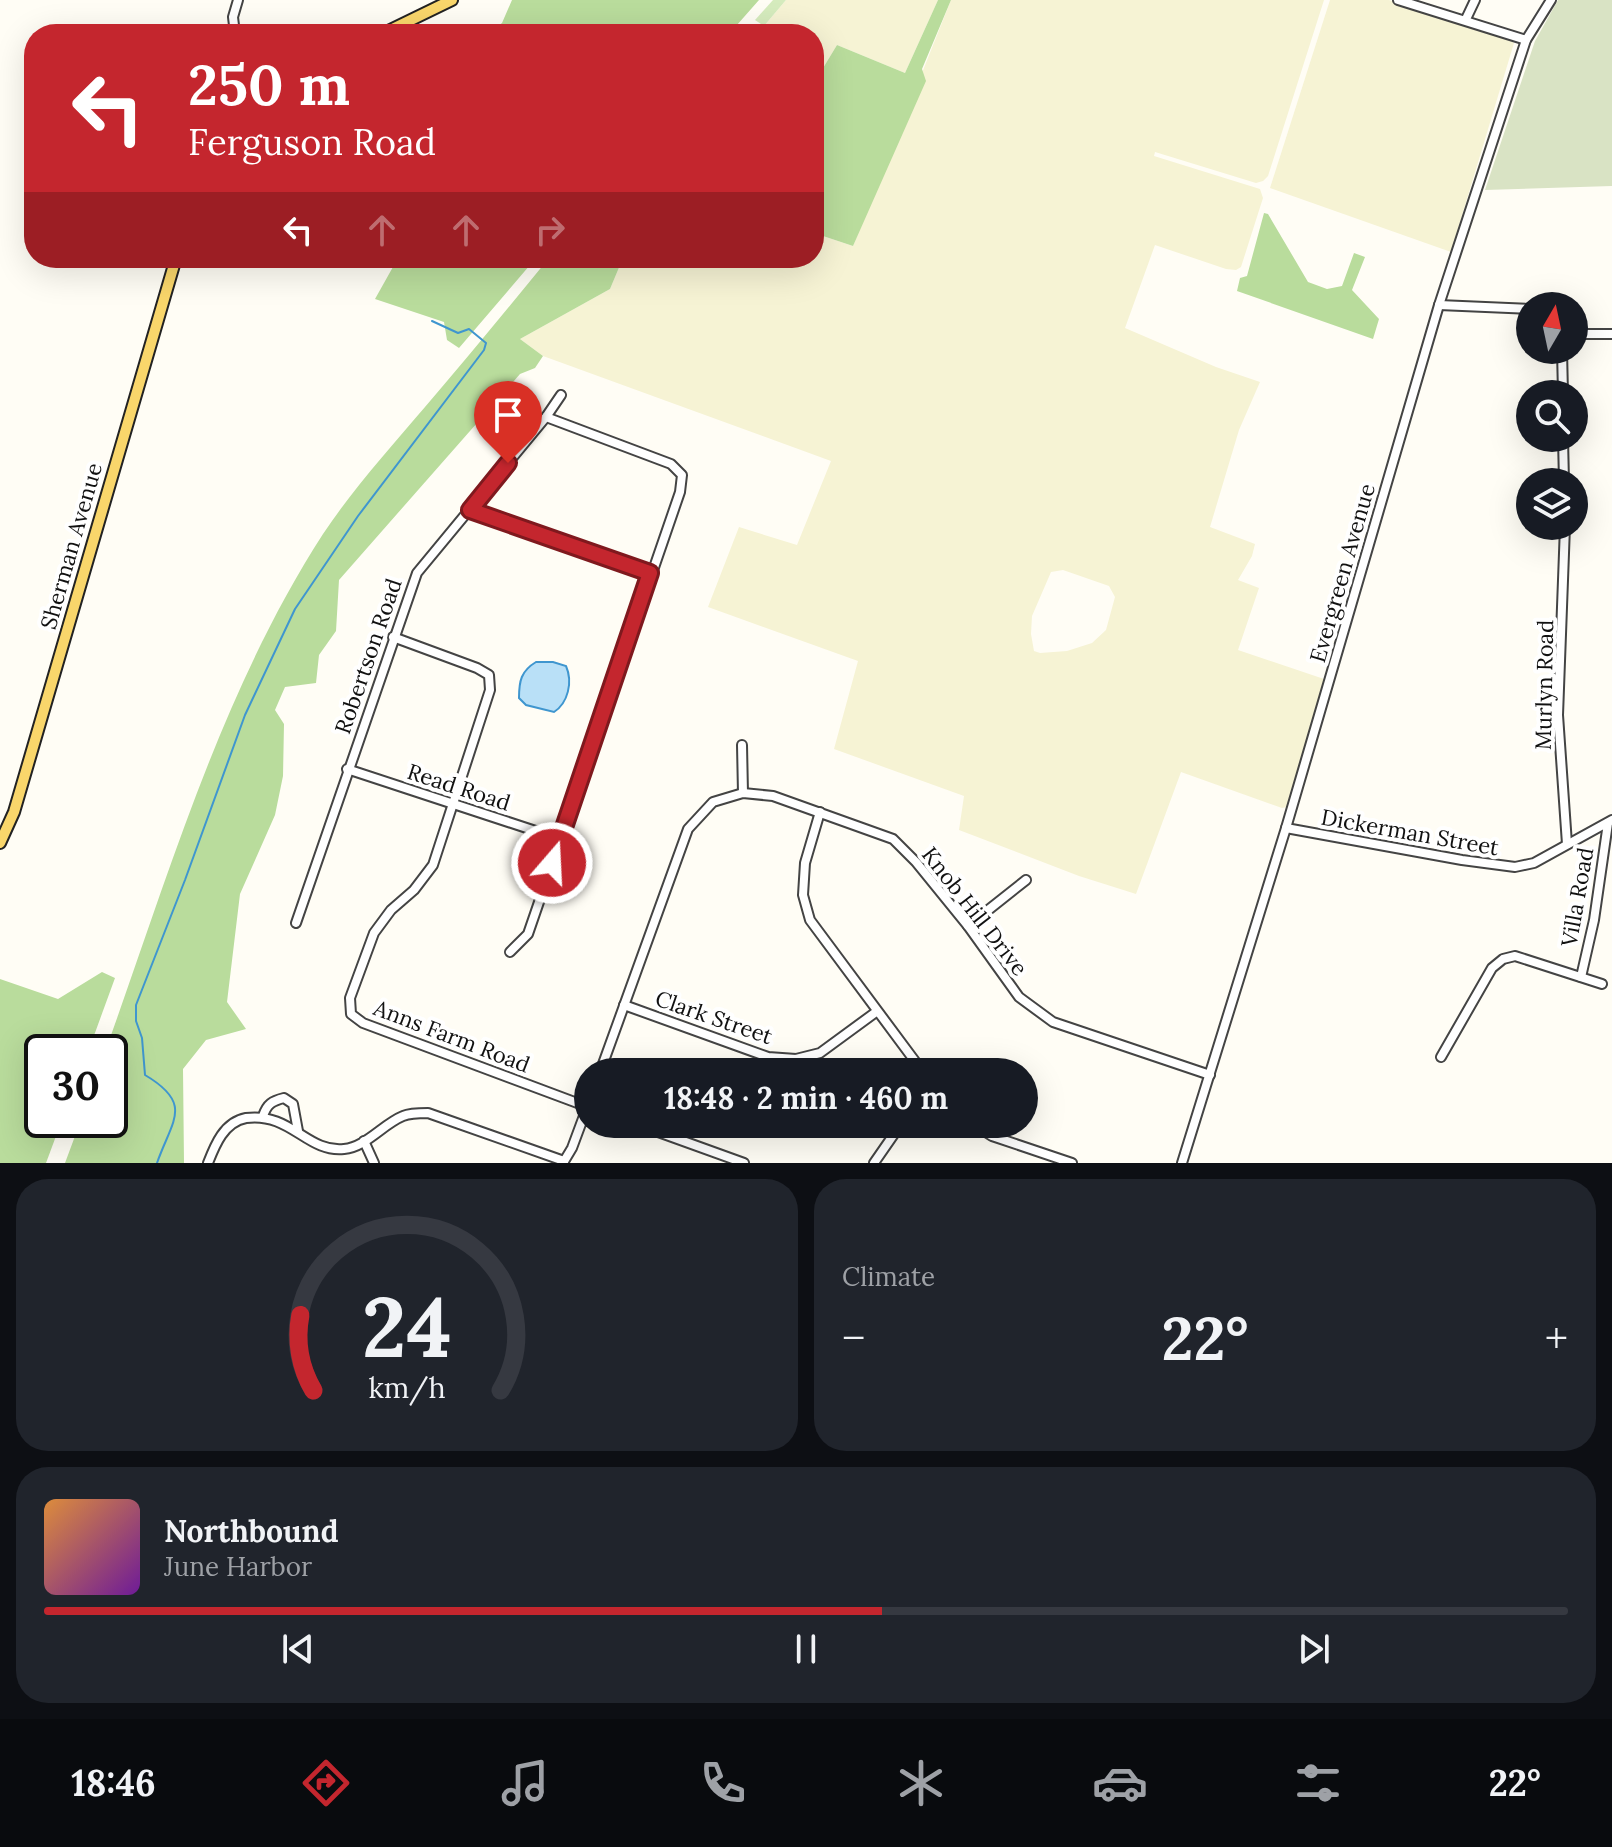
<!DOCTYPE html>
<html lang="en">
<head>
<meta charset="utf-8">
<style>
	:root { --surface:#171b24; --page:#20242c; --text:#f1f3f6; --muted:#9ea1a6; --line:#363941; --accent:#c4262e }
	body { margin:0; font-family:Lora,serif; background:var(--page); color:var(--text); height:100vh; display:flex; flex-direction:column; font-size:30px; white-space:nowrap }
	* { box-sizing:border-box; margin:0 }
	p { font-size:26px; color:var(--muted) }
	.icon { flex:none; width:44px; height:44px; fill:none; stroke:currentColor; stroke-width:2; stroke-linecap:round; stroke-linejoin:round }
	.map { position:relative; height:1163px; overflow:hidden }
	.details { display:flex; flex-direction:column; gap:16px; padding:16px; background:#0d0f14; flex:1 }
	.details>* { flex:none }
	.top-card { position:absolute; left:24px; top:24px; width:800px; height:244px; border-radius:32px; box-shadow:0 8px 32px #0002; background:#c4262e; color:#fff; overflow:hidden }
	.needle { width:52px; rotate:9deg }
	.buttons { position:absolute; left:1516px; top:292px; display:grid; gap:16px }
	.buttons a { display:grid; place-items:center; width:72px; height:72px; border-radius:50%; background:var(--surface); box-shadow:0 8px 32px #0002; font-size:40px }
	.speed { position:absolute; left:24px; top:1034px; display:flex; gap:16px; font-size:40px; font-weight:700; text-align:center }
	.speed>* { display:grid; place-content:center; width:104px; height:104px; border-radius:50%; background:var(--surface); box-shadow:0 8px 32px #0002; line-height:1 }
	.speed .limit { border:4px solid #111; border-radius:12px; background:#fff; color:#111 }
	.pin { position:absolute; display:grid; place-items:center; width:68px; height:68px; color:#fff; margin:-82px -34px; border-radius:50% 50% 50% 0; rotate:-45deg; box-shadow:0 0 8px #0007 }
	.pin .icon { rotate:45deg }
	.me { position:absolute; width:88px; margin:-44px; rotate:19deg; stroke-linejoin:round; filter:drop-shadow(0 0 6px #0008) }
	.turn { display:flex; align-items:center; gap:28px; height:168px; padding:0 32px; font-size:36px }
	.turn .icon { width:104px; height:104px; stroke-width:2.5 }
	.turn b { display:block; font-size:56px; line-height:68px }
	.lanes { display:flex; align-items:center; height:76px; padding:0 32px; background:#0003; justify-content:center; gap:40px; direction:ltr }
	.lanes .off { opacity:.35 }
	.big { font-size:60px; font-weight:800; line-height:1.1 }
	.details .card { flex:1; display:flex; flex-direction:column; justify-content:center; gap:12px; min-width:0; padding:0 28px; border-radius:32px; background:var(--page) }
	.details .dial { align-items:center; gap:0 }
	.dial svg { height:208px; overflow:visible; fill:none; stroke:var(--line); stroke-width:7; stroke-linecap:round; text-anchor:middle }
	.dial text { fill:var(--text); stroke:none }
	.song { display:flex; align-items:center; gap:24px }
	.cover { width:96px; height:96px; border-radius:12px; background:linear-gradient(135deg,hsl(30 70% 55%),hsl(280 70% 35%)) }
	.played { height:8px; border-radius:4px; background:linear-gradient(90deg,var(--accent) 55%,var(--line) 55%) }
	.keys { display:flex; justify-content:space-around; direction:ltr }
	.heat { display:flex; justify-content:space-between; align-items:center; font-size:44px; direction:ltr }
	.details .tiles { flex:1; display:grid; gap:16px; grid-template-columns:1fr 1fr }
	.card:last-child { grid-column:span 2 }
	.trip { position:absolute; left:574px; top:1058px; width:464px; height:80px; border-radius:40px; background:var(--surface); box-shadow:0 8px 32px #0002; font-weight:800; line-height:80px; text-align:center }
	.tabs { display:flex; height:128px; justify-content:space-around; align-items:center; background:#090b0e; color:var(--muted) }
	.tabs .icon { width:56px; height:56px }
	.tabs .selected { color:var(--accent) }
	.tabs b { font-size:36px; color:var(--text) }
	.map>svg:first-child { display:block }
	.farmland { fill:#f6f3d4; fill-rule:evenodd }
	.green { fill:#d5ebbd }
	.forest { fill:#b9dc9c }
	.cemetery { fill:#d9e3c4 }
	.water { fill:#b9e0f7; stroke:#3f96cf; stroke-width:2 }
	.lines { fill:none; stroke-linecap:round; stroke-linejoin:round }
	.stream { stroke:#3f96cf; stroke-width:2 }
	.minor-casing { stroke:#444; stroke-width:12 }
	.major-casing { stroke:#222; stroke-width:14 }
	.minor { stroke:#fff; stroke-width:8 }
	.major { stroke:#f9d66b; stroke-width:10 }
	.route-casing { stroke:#7f191e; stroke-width:20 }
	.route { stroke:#c4262e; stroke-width:14 }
	.labels { text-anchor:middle; stroke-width:8; stroke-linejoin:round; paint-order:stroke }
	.street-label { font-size:22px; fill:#111; stroke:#fff }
</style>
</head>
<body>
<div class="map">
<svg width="1612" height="1163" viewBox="0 0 1612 1163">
	<rect width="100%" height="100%" fill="#fffdf5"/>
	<g class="farmland">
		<path d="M786 0H938L905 73 837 45 814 83V34H761L764 26Z"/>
		<path d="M951 0H1324L1268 176 1263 181 1256 183 1155 152 1154 156 1260 189 1263 198 1241 267 1236 270 1226 269 1155 245 1125 328 1216 367 1260 382 1239 430 1210 527 1255 544 1252 556 1238 580 1259 588 1238 650 1324 679 1287 807 1282 808 1181 772 1136 894 1079 876 959 830 964 796 834 749 858 661 708 607 739 527 797 545 831 461 543 356 520 339 610 289 623 258H814V233L853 246ZM1063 570 1109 586 1115 597 1106 630 1092 643 1067 651 1040 653 1034 651 1031 634 1032 616 1051 572Z"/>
		<path d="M1330 0H1389L1506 37 1514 43 1451 252 1270 188Z"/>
	</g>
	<path class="green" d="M773 0H786L764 26 755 20Z"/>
	<g class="forest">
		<path d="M512 0H759L729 34H487L502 23Z"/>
		<path d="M938 0H951L922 69 926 81 853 246 814 233V83L837 45 905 73Z"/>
		<path d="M1264 213 1268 214 1308 282 1327 289 1342 286 1354 253 1365 257 1352 290 1379 319 1373 339 1237 291 1240 278 1247 276Z"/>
		<path d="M398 258H536L459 348 447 340 444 322 375 299Z"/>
		<path d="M549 258H623L610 289 520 339 543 356 535 368 520 374 339 580 336 631 319 655 316 683 285 687 275 710 284 724 283 776 275 815 240 894 227 1002 246 1029 206 1040 183 1069 184 1163H65L81 1120H110V1052H105C168 877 221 692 323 534 353 489 390 448 425 407 467 358 508 308 549 258Z"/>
		<path d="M102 972 115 978 88 1052H42V1120H62L46 1163H0V979L58 999Z"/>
	</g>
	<path class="cemetery" d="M1558 0H1612V186L1485 190 1535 41Z"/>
	<path class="water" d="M536 662H553L566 666C573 682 568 703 554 712L526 705 519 698C519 681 521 671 536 662Z"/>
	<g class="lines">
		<path class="stream" d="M157 1163C172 1120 194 1104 145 1075L142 1038 136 1021V1005L185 880 245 715 295 609 358 516 484 350 486 343 469 329 458 333 432 321"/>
		<defs>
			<g id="minor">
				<path d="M1398 0 1526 40"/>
				<path d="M1466 19 1475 0"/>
				<path d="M235 34 233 17 238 0"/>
				<path d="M1439 305 1530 309"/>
				<path d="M1574 334H1612"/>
				<path d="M1562 350 1563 394"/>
				<path d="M1563 438 1564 482"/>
				<path d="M470 510 650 573"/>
				<path d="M1565 526 1558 715 1567 844"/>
				<path d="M393 637 477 668 489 675 490 690 433 865 414 890 391 910 374 933 350 998 351 1014 363 1023 588 1107"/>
				<path d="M742 745 743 793"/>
				<path d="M347 769 560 839"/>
				<path d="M820 812 805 863 803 895 810 920 923 1072"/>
				<path d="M1286 828 1462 860 1515 867 1534 863 1612 820"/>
				<path d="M296 923 417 573 546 417 561 395"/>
				<path d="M968 926 1026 880"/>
				<path d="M510 952 528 934 680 492 682 475 671 464 546 417"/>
				<path d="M1581 977 1594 920 1608 823"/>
				<path d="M624 1005 768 1057 796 1059 820 1053 876 1012"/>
				<path d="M1441 1057 1492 968 1503 959 1515 956 1602 984"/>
				<path d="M600 1072 688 829 713 802 743 793 773 796 893 839 916 862 968 926 1019 997 1053 1022 1210 1075"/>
				<path d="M263 1116C267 1104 272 1101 284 1098L293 1104 298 1131"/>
				<path d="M636 1124 744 1163"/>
				<path d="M973 1124 992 1136 1072 1163"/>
				<path d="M364 1141 374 1163"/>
				<path d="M208 1163C215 1145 224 1122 246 1118 291 1112 307 1153 344 1149 366 1147 383 1124 403 1116 410 1113 420 1113 428 1113L564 1161"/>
				<path d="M563 1163 572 1148 588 1105"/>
				<path d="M874 1163 901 1124"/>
				<path d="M1182 1163 1286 828 1439 305 1526 40 1551 0"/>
			</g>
			<g id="major">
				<path d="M382 34 452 0"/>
				<path d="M0 843 14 812 176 258"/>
			</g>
		</defs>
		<use href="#minor" class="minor-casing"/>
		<use href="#major" class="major-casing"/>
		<use href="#minor" class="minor"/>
		<use href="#major" class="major"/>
	</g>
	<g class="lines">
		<defs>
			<path id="route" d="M508 463 470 510 650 573 552 863"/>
		</defs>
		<use href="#route" class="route-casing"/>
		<use href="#route" class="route"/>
	</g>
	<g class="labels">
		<g class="street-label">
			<text transform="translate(71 546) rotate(-74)" y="8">Sherman Avenue</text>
			<text transform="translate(1342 573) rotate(-74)" y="8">Evergreen Avenue</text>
			<text transform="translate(368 656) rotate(-71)" y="8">Robertson Road</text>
			<text transform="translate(1544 685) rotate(-89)" y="8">Murlyn Road</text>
			<text transform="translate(459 787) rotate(18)" y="8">Read Road</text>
			<text transform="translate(1410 832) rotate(10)" y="8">Dickerman Street</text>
			<text transform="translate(1577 897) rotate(-80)" y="8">Villa Road</text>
			<text transform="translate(975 911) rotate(52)" y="8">Knob Hill Drive</text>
			<text transform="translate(714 1017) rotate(19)" y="8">Clark Street</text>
			<text transform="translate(452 1036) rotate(21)" y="8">Anns Farm Road</text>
		</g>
	</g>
</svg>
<div class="buttons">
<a><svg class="needle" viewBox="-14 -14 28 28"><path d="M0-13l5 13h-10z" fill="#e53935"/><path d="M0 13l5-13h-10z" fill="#9ea1a6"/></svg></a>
<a><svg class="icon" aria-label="search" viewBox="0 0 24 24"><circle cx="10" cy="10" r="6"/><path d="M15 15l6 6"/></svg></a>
<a><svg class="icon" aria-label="layers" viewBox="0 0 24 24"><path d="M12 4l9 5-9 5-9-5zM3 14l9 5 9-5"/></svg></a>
</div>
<div class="speed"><div class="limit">30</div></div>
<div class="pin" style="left:508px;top:463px;background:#d93025"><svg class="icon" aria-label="arrive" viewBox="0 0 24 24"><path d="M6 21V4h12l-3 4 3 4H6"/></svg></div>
<svg class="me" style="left:552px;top:863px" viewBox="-20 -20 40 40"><circle r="17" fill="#c4262e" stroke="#fff" stroke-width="3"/><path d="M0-11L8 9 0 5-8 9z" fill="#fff"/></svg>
<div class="trip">18:48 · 2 min · 460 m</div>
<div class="top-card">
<div class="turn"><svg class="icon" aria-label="left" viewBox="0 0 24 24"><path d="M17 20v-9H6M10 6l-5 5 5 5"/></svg><div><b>250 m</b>Ferguson Road</div></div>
<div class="lanes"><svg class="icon" aria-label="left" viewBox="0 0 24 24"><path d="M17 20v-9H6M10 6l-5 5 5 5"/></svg><svg class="icon off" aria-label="ahead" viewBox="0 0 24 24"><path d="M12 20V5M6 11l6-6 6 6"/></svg><svg class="icon off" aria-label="ahead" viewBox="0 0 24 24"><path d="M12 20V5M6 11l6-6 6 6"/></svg><svg class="icon off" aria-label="right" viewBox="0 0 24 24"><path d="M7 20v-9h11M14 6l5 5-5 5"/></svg></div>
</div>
</div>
<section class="details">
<div class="tiles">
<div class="card dial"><svg viewBox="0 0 100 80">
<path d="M14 69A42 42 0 1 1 86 69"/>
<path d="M14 69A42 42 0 0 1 9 40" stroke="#c4262e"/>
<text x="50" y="56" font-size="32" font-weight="700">24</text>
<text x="50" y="72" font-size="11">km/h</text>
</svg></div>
<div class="card"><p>Climate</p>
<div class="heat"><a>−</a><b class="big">22°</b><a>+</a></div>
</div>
<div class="card">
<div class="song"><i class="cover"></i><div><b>Northbound</b><p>June Harbor</p></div></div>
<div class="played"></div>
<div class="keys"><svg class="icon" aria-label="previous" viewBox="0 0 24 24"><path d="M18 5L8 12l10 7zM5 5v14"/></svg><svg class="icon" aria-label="pause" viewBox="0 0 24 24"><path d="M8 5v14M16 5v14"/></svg><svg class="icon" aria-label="next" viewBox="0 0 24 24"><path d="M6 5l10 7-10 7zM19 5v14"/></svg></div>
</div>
</div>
</section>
<nav class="tabs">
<b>18:46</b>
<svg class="icon selected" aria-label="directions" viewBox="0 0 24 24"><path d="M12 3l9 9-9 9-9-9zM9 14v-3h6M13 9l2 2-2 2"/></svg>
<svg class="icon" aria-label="music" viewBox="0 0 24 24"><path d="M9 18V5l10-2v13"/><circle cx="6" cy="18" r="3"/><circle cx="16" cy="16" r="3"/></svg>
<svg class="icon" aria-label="phone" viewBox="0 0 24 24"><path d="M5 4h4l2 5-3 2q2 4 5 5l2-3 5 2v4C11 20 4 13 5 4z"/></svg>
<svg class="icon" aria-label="climate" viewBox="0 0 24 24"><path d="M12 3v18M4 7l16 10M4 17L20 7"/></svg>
<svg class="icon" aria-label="car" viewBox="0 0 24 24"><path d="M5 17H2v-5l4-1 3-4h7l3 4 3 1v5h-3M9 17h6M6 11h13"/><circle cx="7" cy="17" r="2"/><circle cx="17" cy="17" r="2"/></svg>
<svg class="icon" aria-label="filters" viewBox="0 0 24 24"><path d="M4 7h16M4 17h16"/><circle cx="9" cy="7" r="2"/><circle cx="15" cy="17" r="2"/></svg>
<b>22°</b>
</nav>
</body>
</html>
